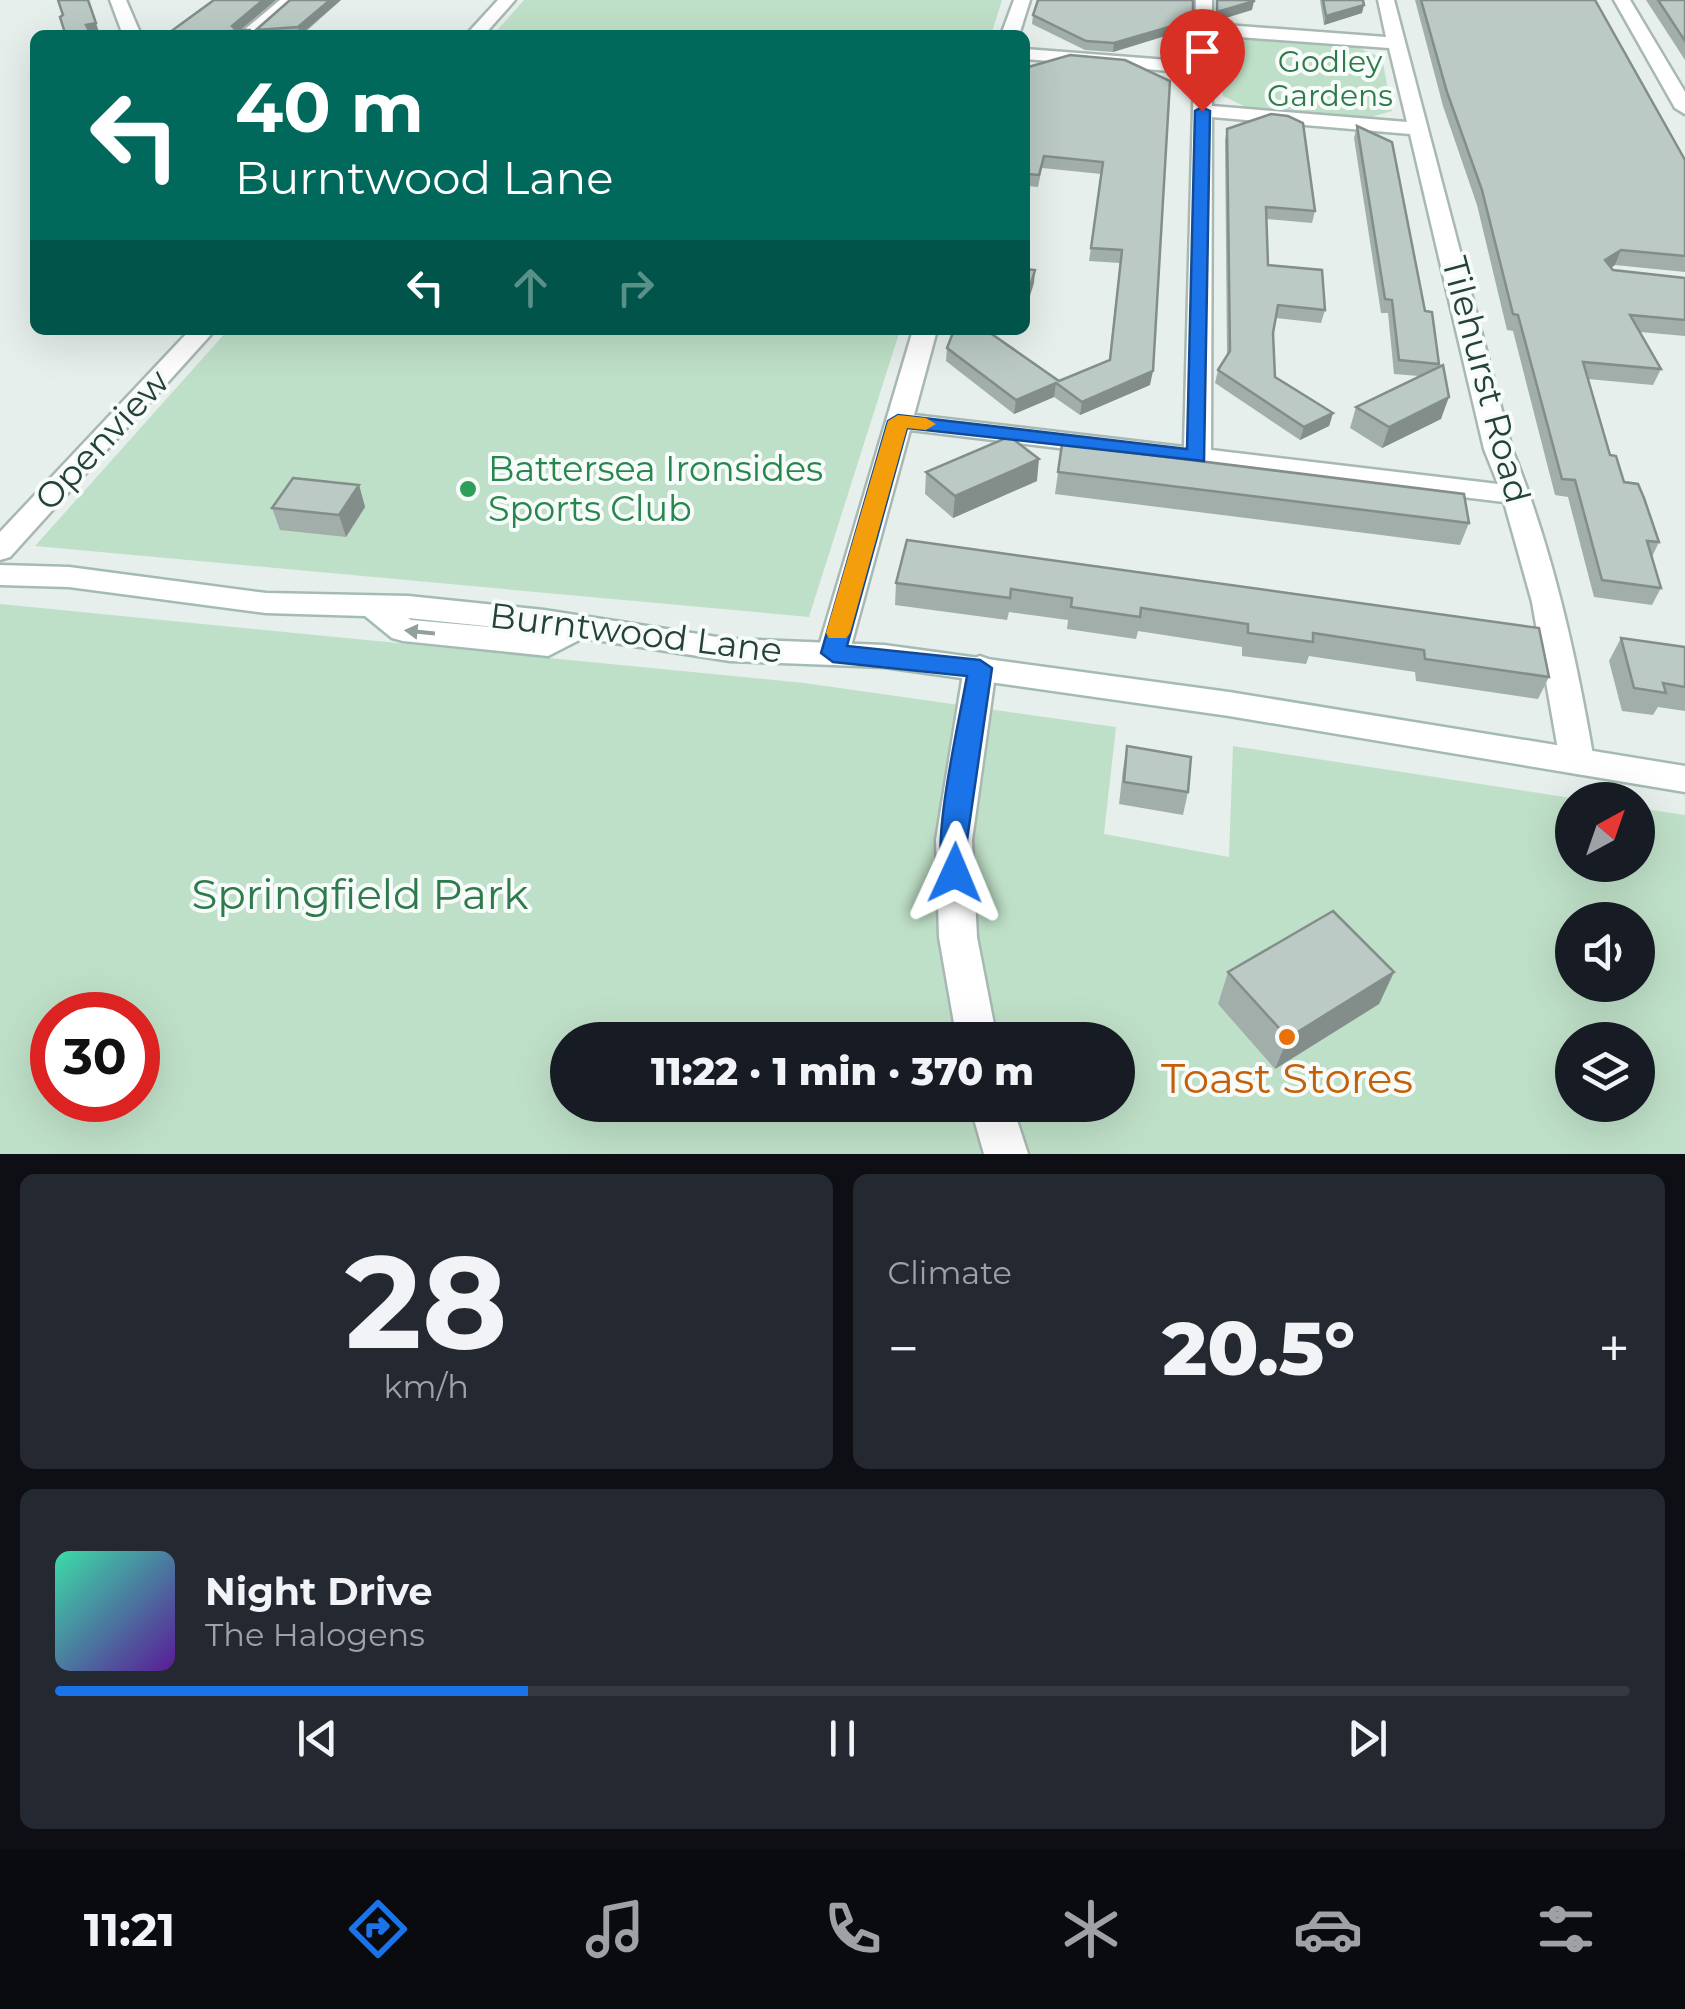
<!DOCTYPE html>
<html lang="en">
<head>
<meta charset="utf-8">
<style>
	:root { --surface:#171b24; --page:#242831; --text:#f1f3f6; --muted:#9ea1a6; --line:#363941; --accent:#1a73e8 }
	body { margin:0; font-family:Montserrat,sans-serif; background:var(--page); color:var(--text); height:100vh; display:flex; flex-direction:column; font-size:38px; white-space:nowrap }
	* { box-sizing:border-box; margin:0 }
	p { font-size:32px; color:var(--muted) }
	.icon { flex:none; width:55px; height:55px; fill:none; stroke:currentColor; stroke-width:2; stroke-linecap:round; stroke-linejoin:round }
	.map { position:relative; height:1154px; overflow:hidden }
	.drawer { display:flex; flex-direction:column; gap:20px; padding:20px; background:#0d0f14; flex:1 }
	.drawer>* { flex:none }
	.banner { position:absolute; left:30px; top:30px; width:1000px; height:305px; border-radius:15px; box-shadow:0 10px 40px #0002; background:#00695c; color:#fff; overflow:hidden }
	.needle { width:65px; rotate:40deg }
	.buttons { position:absolute; left:1555px; top:782px; display:grid; gap:20px }
	.buttons a { display:grid; place-items:center; width:100px; height:100px; border-radius:50%; background:var(--surface); box-shadow:0 10px 40px #0002; font-size:50px }
	.speed { position:absolute; left:30px; top:992px; display:flex; gap:20px; font-size:50px; font-weight:700; text-align:center }
	.speed>* { display:grid; place-content:center; width:130px; height:130px; border-radius:50%; background:var(--surface); box-shadow:0 10px 40px #0002; line-height:1 }
	.speed .limit { border:15px solid #d22; background:#fff; color:#111 }
	.pin { position:absolute; display:grid; place-items:center; width:85px; height:85px; color:#fff; margin:-102px -42px; border-radius:50% 50% 50% 0; rotate:-45deg; box-shadow:0 0 10px #0007 }
	.pin .icon { rotate:45deg }
	.me { position:absolute; width:110px; margin:-55px; rotate:1deg; stroke-linejoin:round; filter:drop-shadow(0 0 8px #0008) }
	.turn { display:flex; align-items:center; gap:35px; height:210px; padding:0 40px; font-size:45px }
	.turn .icon { width:130px; height:130px; stroke-width:2.5 }
	.turn b { display:block; font-size:70px; line-height:85px }
	.lanes { display:flex; align-items:center; height:95px; padding:0 40px; background:#0003; justify-content:center; gap:50px; direction:ltr }
	.lanes .off { opacity:.35 }
	.big { font-size:75px; font-weight:800; line-height:1.1 }
	.drawer .tile { flex:1; display:flex; flex-direction:column; justify-content:center; gap:15px; min-width:0; padding:0 35px; border-radius:15px; background:var(--page) }
	.drawer .dial { align-items:center; gap:0 }
	.dial b { font-size:130px; line-height:1 }
	.song { display:flex; align-items:center; gap:30px }
	.cover { width:120px; height:120px; border-radius:15px; background:linear-gradient(135deg,hsl(160 70% 55%),hsl(270 70% 35%)) }
	.played { height:10px; border-radius:5px; background:linear-gradient(90deg,var(--accent) 30%,var(--line) 30%) }
	.keys { display:flex; justify-content:space-around; direction:ltr }
	.heat { display:flex; justify-content:space-between; align-items:center; font-size:55px; direction:ltr }
	.drawer .tiles { flex:1; display:grid; gap:20px; grid-template-columns:1fr 1fr }
	.tile:last-child { grid-column:span 2 }
	.trip { position:absolute; left:550px; top:1022px; width:585px; height:100px; border-radius:50px; background:var(--surface); box-shadow:0 10px 40px #0002; font-weight:800; line-height:100px; text-align:center }
	.tabs { display:flex; height:160px; justify-content:space-around; align-items:center; background:#090b0e; color:var(--muted) }
	.tabs .icon { width:70px; height:70px }
	.tabs .on { color:var(--accent) }
	.tabs b { font-size:45px; color:var(--text) }
	.map>svg:first-child { display:block }
	.green { fill:#bfe0c8; fill-rule:evenodd }
	.lines { fill:none; stroke-linecap:round; stroke-linejoin:round }
	.minor-casing { stroke:#a8b8b2; stroke-width:5 }
	.secondary-casing { stroke:#a4bbb3; stroke-width:5 }
	.minor { fill:#fff; fill-rule:evenodd }
	.secondary { fill:#fff; fill-rule:evenodd }
	.wall { fill:#a1aea9 }
	.shaded-wall { fill:#838d89 }
	.building { fill:#bbcac4; stroke:#838d89; stroke-width:2.5 }
	.oneway { fill:#92a09c }
	.route { fill:#1a73e8; stroke:#114b97; stroke-width:2.5 }
	.slow { fill:#f59e0b }
	.leisure-dot { fill:#2e9e5b; stroke:#f7fbf9; stroke-width:4 }
	.food-dot { fill:#e8710a; stroke:#f7fbf9; stroke-width:4 }
	.labels { text-anchor:middle; stroke-width:8; stroke-linejoin:round; paint-order:stroke }
	.far-park-label { font-size:30px; fill:#2d7a4b; stroke:#f7fbf9 }
	.street-label { font-size:35px; fill:#24423a; stroke:#f7fbf9 }
	.leisure-label { font-size:35px; fill:#27864d; stroke:#f7fbf9; text-anchor:start }
	.near-park-label { font-size:42px; fill:#2d7a4b; stroke:#f7fbf9 }
	.near-food-label { font-size:42px; fill:#c56008; stroke:#f7fbf9 }
</style>
</head>
<body>
<div class="map">
<svg width="1685" height="1154" viewBox="0 0 1685 1154">
	<rect width="100%" height="100%" fill="#e6efeb"/>
	<g class="green">
		<path d="M524 0H1002L991 35H493Z"/>
		<path d="M1243 37 1350 44 1382 58 1392 111 1368 118 1250 109 1223 96 1216 46Z"/>
		<path d="M228 330H900L809 617 35 546Z"/>
		<path d="M0 604 804 683 1116 727 1104 834 1229 857 1233 746 1584 800H1572V865H1638V808L1685 815V1154H0ZM1572 920H1638V985H1572ZM52 1015H138V1100H52ZM568 1040H1118V1105H568ZM1572 1040H1638V1105H1572Z"/>
	</g>
	<g class="lines">
		<defs>
			<g id="minor">
				<path d="M110 0H126L141 35H123Z"/>
				<path d="M280 0H298L258 35H238Z"/>
				<path d="M498 0H515L484 35H466Z"/>
				<path d="M1014 0H1030L1019 35H1001Z"/>
				<path d="M1196 0H1212V24L1386 37 1378 0H1394L1512 449C1552 548 1576 654 1594 761L1589 770 1577 774 1565 770 1560 761 1532 602 1504 502 910 430 849 653 844 661 833 664 822 661 817 653 913 330H937L914 415 1184 447 1194 73 1025 59V49L1194 62ZM1212 35 1389 48 1407 122 1212 106ZM1212 117 1410 134 1484 449 1498 484 1211 450Z"/>
				<path d="M1614 0H1630L1685 92V114L1675 108Z"/>
				<path d="M190 330H215L10 557 0 560V532Z"/>
				<path d="M980 656 991 660 996 668 972 840 977 937 997 1040H957L939 937 936 840 964 668 969 660Z"/>
				<path d="M970 1105H1012L1028 1154H984Z"/>
			</g>
			<path id="secondary" d="M0 565 69 567 266 593 408 596 544 610 730 639 884 645 1229 692 1685 766V792L1229 716 884 667 730 661 583 638 548 656 403 641 392 638 365 616 266 613 69 587 0 585ZM408 618 544 632H545L411 620Z"/>
		</defs>
		<use href="#minor" class="minor-casing"/>
		<use href="#secondary" class="secondary-casing"/>
		<use href="#minor" class="minor"/>
		<use href="#secondary" class="secondary"/>
	</g>
	<g class="wall">
		<path d="M214 0H276L240 30H251L252 35H166Z"/>
		<path d="M341 0 302 35H258L256 30Z"/>
		<path d="M1320 0H1363L1362 13 1324 25Z"/>
		<path d="M1415 0H1595L1685 160V272L1615 265 1611 268 1613 270 1685 278V336L1640 332 1661 369 1653 385 1588 379 1610 455 1659 542 1652 557 1661 588 1652 605 1594 597 1568 497 1555 495 1513 331 1507 330 1477 205 1443 106Z"/>
		<path d="M1646 0H1685V60Z"/>
		<path d="M1033 15 1193 20 1191 28 1113 52 1085 50 1032 24Z"/>
		<path d="M1125 60 1150 385 1080 415 1054 397 1014 414 946 361 947 348 1059 381 1109 360 1120 263 1089 261 1101 174 1042 168 1038 187 1028 186 1025 68Z"/>
		<path d="M1357 126 1425 311 1439 364 1441 419 1382 448 1350 428 1356 407 1419 376 1394 374 1388 313H1381L1354 138Z"/>
		<path d="M1227 129 1315 211 1312 223 1266 219 1268 265 1325 310 1321 323 1276 318 1273 333 1275 377 1333 413 1329 426 1300 440 1215 383 1218 370 1227 355 1225 140Z"/>
		<path d="M138 330H167L165 333Z"/>
		<path d="M1062 444 1469 523 1460 545 1055 494Z"/>
		<path d="M926 472 1037 481 953 518 925 494Z"/>
		<path d="M359 485 365 507 346 537 280 530 272 508Z"/>
		<path d="M907 540 1549 677 1538 699 1416 681 1415 672 1309 656 1306 664 1242 656V647L1138 631 1136 639 1067 629 1068 620 1009 612 1007 620 895 605 896 583Z"/>
		<path d="M1621 638 1685 647V711L1658 707 1653 715 1622 711 1609 661Z"/>
		<path d="M1127 746 1188 792 1183 815 1119 804 1123 769Z"/>
		<path d="M1228 972H1394L1379 1004 1275 1069 1218 1004Z"/>
	</g>
	<g class="shaded-wall">
		<path d="M263 0H276L239 31H233L232 26Z"/>
		<path d="M330 0H341L300 35 298 27Z"/>
		<path d="M1254 1 1252 10 1216 21 1217 12Z"/>
		<path d="M1364 5 1362 13 1324 25 1326 16Z"/>
		<path d="M1193 20 1191 28 1113 52 1114 43Z"/>
		<path d="M96 23 99 32 89 34 86 25Z"/>
		<path d="M1621 250 1615 265 1599 275 1605 260Z"/>
		<path d="M1035 270 1034 283 1025 312V303Z"/>
		<path d="M1153 371 1150 385 1080 415 1082 402Z"/>
		<path d="M1056 383 1054 397 1014 414 1016 400Z"/>
		<path d="M1449 397 1441 419 1382 448 1389 427Z"/>
		<path d="M1333 413 1329 426 1300 440 1304 427Z"/>
		<path d="M1039 459 1037 481 953 518 955 496Z"/>
		<path d="M359 485 365 507 346 537 339 515Z"/>
		<path d="M1394 972 1379 1004 1275 1069 1288 1038Z"/>
	</g>
	<g class="building">
		<path d="M58 0H88L96 23 86 25 91 35H62L61 33H65L60 17 63 15Z"/>
		<path d="M214 0H263L232 26 236 30H251L166 35Z"/>
		<path d="M290 0H330L298 27 256 30Z"/>
		<path d="M1038 0H1193V20L1114 43 1086 41 1033 15Z"/>
		<path d="M1217 0H1254V1L1217 12Z"/>
		<path d="M1323 0H1363L1364 5 1326 16Z"/>
		<path d="M1421 0H1595L1685 160V256L1621 250 1605 260 1613 270 1685 278V320L1630 315 1661 369 1583 362 1610 455 1616 456 1624 482 1638 484 1644 498 1659 542 1647 541 1661 588 1602 580 1575 480 1562 479 1518 315 1513 314 1482 190 1447 92Z"/>
		<path d="M1658 0H1685V41Z"/>
		<path d="M1070 55 1125 60 1170 81 1153 371 1082 402 1056 383 1016 400 947 348 954 330H986L1059 381 1110 360 1122 250 1091 248 1103 162 1044 156 1039 175 1029 174 1025 188V68Z"/>
		<path d="M1271 114 1288 116 1303 123 1315 211 1266 207 1268 265 1322 270 1325 310 1278 305 1273 333 1275 377 1333 413 1304 427 1218 370 1230 351 1227 129Z"/>
		<path d="M1357 126 1392 142 1425 311 1432 312 1439 364 1399 360 1392 300 1385 299Z"/>
		<path d="M1025 269 1035 270 1025 303Z"/>
		<path d="M1443 365 1449 397 1389 427 1356 407Z"/>
		<path d="M1006 438 1013 439 1039 459 955 496 926 472Z"/>
		<path d="M1062 444 1464 494 1469 523 1058 472Z"/>
		<path d="M293 478 359 485 339 515 272 508Z"/>
		<path d="M907 540 1539 628 1549 677 1425 659 1424 650 1313 633V642L1248 633V624L1141 608 1140 617 1071 607 1072 598 1011 589 1010 598 896 583Z"/>
		<path d="M1621 638 1685 647V687L1663 683 1666 693 1634 688Z"/>
		<path d="M1127 746 1191 757 1188 792 1124 782Z"/>
		<path d="M1333 911 1394 972 1288 1038 1228 972Z"/>
	</g>
	<defs><path id="oneway-solid" d="M-6-.8H1V-3.2L6.5 0L1 3.2V.8H-6Z" transform="scale(2.5)"/></defs>
	<use class="oneway" href="#oneway-solid" transform="translate(420 632) rotate(-174)"/>
	<path class="route" d="M1202 107 1210 111 1204 461 907 428 847 646 980 660 992 668 967 840 969 873 965 881 955 884 945 881C929 848 960 718 967 676L833 662 821 653 888 421 898 415 1187 449 1195 111Z"/>
	<path class="slow" d="M898 415 926 418 936 424 926 430 907 428 850 633 846 638H829L826 633 888 421Z"/>
	<circle class="leisure-dot" cx="468" cy="489" r="10"/>
	<circle class="food-dot" cx="1287" cy="1037" r="10"/>
	<g class="labels">
		<g class="far-park-label">
			<text x="1330" y="72">Godley<tspan x="1330" dy="34">Gardens</tspan></text>
		</g>
		<g class="street-label">
			<text transform="translate(1486 380) rotate(75)" y="12">Tilehurst Road</text>
			<text transform="translate(102 440) rotate(-47)" y="12">Openview</text>
			<text transform="translate(636 633) rotate(7)" y="12">Burntwood Lane</text>
		</g>
		<g class="leisure-label">
			<text x="488" y="481">Battersea Ironsides<tspan x="488" dy="40">Sports Club</tspan></text>
		</g>
		<g class="near-park-label">
			<text x="360" y="909">Springfield Park</text>
		</g>
		<g class="near-food-label">
			<text x="1287" y="1093">Toast Stores</text>
		</g>
	</g>
</svg>
<div class="buttons">
<a><svg class="needle" viewBox="-14 -14 28 28"><path d="M0-13l5 13h-10z" fill="#e53935"/><path d="M0 13l5-13h-10z" fill="#9ea1a6"/></svg></a>
<a><svg class="icon" aria-label="sound" viewBox="0 0 24 24"><path d="M4 9h4l5-4v14l-5-4H4zM17 9q2 3 0 6"/></svg></a>
<a><svg class="icon" aria-label="layers" viewBox="0 0 24 24"><path d="M12 4l9 5-9 5-9-5zM3 14l9 5 9-5"/></svg></a>
</div>
<div class="speed"><div class="limit">30</div></div>
<div class="pin" style="left:1202px;top:111px;background:#d93025"><svg class="icon" aria-label="arrive" viewBox="0 0 24 24"><path d="M6 21V4h12l-3 4 3 4H6"/></svg></div>
<svg class="me" style="left:955px;top:873px" viewBox="-20 -20 40 40"><path d="M0-17L14 15 0 8-14 15z" fill="#1a73e8" stroke="#fff" stroke-width="4"/></svg>
<div class="trip">11:22 · 1 min · 370 m</div>
<div class="banner">
<div class="turn"><svg class="icon" aria-label="left" viewBox="0 0 24 24"><path d="M17 20v-9H6M10 6l-5 5 5 5"/></svg><div><b>40 m</b>Burntwood Lane</div></div>
<div class="lanes"><svg class="icon" aria-label="left" viewBox="0 0 24 24"><path d="M17 20v-9H6M10 6l-5 5 5 5"/></svg><svg class="icon off" aria-label="ahead" viewBox="0 0 24 24"><path d="M12 20V5M6 11l6-6 6 6"/></svg><svg class="icon off" aria-label="right" viewBox="0 0 24 24"><path d="M7 20v-9h11M14 6l5 5-5 5"/></svg></div>
</div>
</div>
<section class="drawer">
<div class="tiles">
<div class="tile dial"><b>28</b><p>km/h</p></div>
<div class="tile"><p>Climate</p>
<div class="heat"><a>−</a><b class="big">20.5°</b><a>+</a></div>
</div>
<div class="tile">
<div class="song"><i class="cover"></i><div><b>Night Drive</b><p>The Halogens</p></div></div>
<div class="played"></div>
<div class="keys"><svg class="icon" aria-label="previous" viewBox="0 0 24 24"><path d="M18 5L8 12l10 7zM5 5v14"/></svg><svg class="icon" aria-label="pause" viewBox="0 0 24 24"><path d="M8 5v14M16 5v14"/></svg><svg class="icon" aria-label="next" viewBox="0 0 24 24"><path d="M6 5l10 7-10 7zM19 5v14"/></svg></div>
</div>
</div>
</section>
<nav class="tabs">
<b>11:21</b>
<svg class="icon on" aria-label="directions" viewBox="0 0 24 24"><path d="M12 3l9 9-9 9-9-9zM9 14v-3h6M13 9l2 2-2 2"/></svg>
<svg class="icon" aria-label="music" viewBox="0 0 24 24"><path d="M9 18V5l10-2v13"/><circle cx="6" cy="18" r="3"/><circle cx="16" cy="16" r="3"/></svg>
<svg class="icon" aria-label="phone" viewBox="0 0 24 24"><path d="M5 4h4l2 5-3 2q2 4 5 5l2-3 5 2v4C11 20 4 13 5 4z"/></svg>
<svg class="icon" aria-label="climate" viewBox="0 0 24 24"><path d="M12 3v18M4 7l16 10M4 17L20 7"/></svg>
<svg class="icon" aria-label="car" viewBox="0 0 24 24"><path d="M5 17H2v-5l4-1 3-4h7l3 4 3 1v5h-3M9 17h6M6 11h13"/><circle cx="7" cy="17" r="2"/><circle cx="17" cy="17" r="2"/></svg>
<svg class="icon" aria-label="filters" viewBox="0 0 24 24"><path d="M4 7h16M4 17h16"/><circle cx="9" cy="7" r="2"/><circle cx="15" cy="17" r="2"/></svg>
</nav>
</body>
</html>
